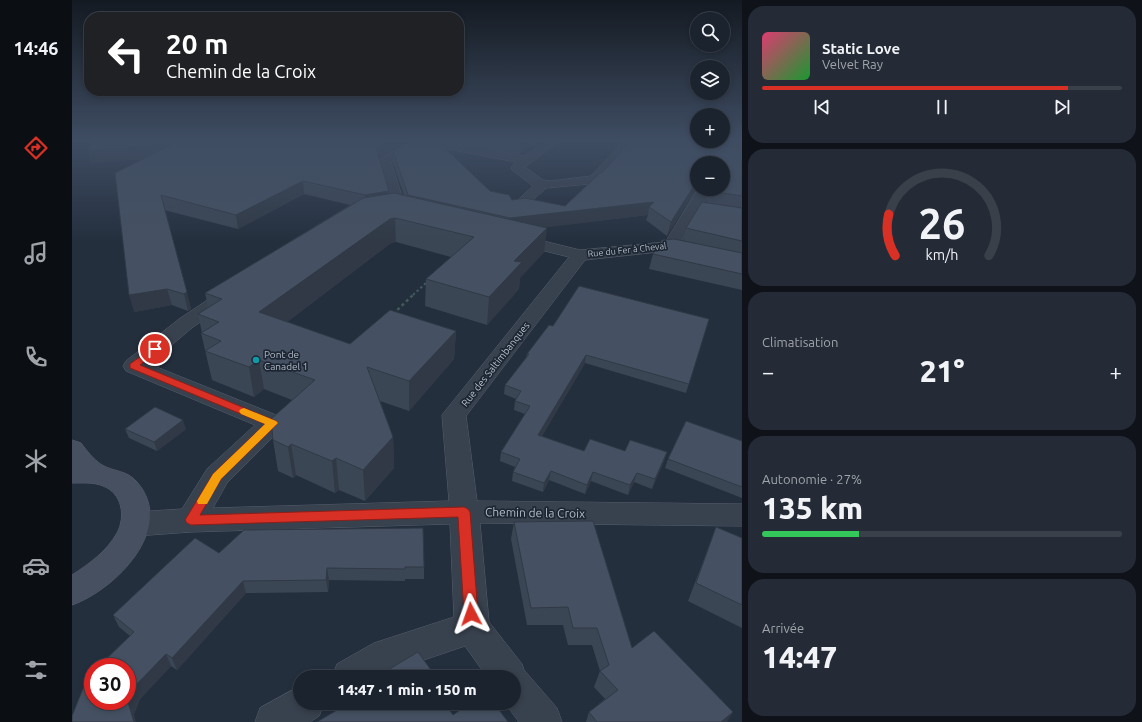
<!DOCTYPE html>
<html lang="fr">
<head>
<meta charset="utf-8">
<style>
	:root { --surface:#1b232e; --page:#242b36; --text:#f1f3f6; --muted:#a0a4aa; --line:#39404a; --accent:#d93025 }
	body { margin:0; font-family:Ubuntu,sans-serif; background:var(--page); color:var(--text); height:100vh; display:flex; flex-direction:column; font-size:15px; white-space:nowrap }
	* { box-sizing:border-box; margin:0 }
	p { font-size:13px; color:var(--muted) }
	.icon { flex:none; width:22px; height:22px; fill:none; stroke:currentColor; stroke-width:2; stroke-linecap:round; stroke-linejoin:round }
	.map { position:relative; flex:1; overflow:hidden }
	.sheet { display:flex; flex-direction:column; gap:6px; padding:6px; background:#0f1319; width:400px }
	.sheet>* { flex:none }
	.hud { position:absolute; left:12px; top:12px; width:380px; height:84px; border-radius:16px; box-shadow:0 2px 6px #0003,0 0 0 1px var(--line); background:#202124; color:#fff; overflow:hidden }
	.tools { position:absolute; left:618px; top:12px; display:grid; gap:8px }
	.tools a { display:grid; place-items:center; width:40px; height:40px; border-radius:50%; background:var(--surface); box-shadow:0 2px 6px #0003,0 0 0 1px var(--line); font-size:20px }
	.speed { position:absolute; left:12px; top:658px; display:flex; gap:8px; font-size:20px; font-weight:700; text-align:center }
	.speed>* { display:grid; place-content:center; width:52px; height:52px; border-radius:50%; background:var(--surface); box-shadow:0 2px 6px #0003,0 0 0 1px var(--line); line-height:1 }
	.speed .limit { border:6px solid #d22; background:#fff; color:#111 }
	.pin { position:absolute; display:grid; place-items:center; width:34px; height:34px; color:#fff; margin:-17px; border:2px solid #fff; border-radius:50%; box-shadow:0 1px 4px #0007 }
	.me { position:absolute; width:44px; margin:-22px; rotate:356deg; stroke-linejoin:round; filter:drop-shadow(0 0 3px #0008) }
	.turn { display:flex; align-items:center; gap:14px; height:84px; padding:0 16px; font-size:18px }
	.turn .icon { width:52px; height:52px; stroke-width:2.5 }
	.turn b { display:block; font-size:28px; line-height:34px }
	.big { font-size:30px; font-weight:800; line-height:1.1 }
	.sheet .widget { flex:1; display:flex; flex-direction:column; justify-content:center; gap:6px; min-width:0; padding:0 14px; border-radius:16px; background:var(--page) }
	.sheet .dial { align-items:center; gap:0 }
	.dial svg { height:104px; overflow:visible; fill:none; stroke:var(--line); stroke-width:7; stroke-linecap:round; text-anchor:middle }
	.dial text { fill:var(--text); stroke:none }
	.song { display:flex; align-items:center; gap:12px }
	.cover { width:48px; height:48px; border-radius:6px; background:linear-gradient(135deg,hsl(340 70% 55%),hsl(130 70% 35%)) }
	.played { height:4px; border-radius:2px; background:linear-gradient(90deg,var(--accent) 85%,var(--line) 85%) }
	.keys { display:flex; justify-content:space-around; direction:ltr }
	.heat { display:flex; justify-content:space-between; align-items:center; font-size:22px; direction:ltr }
	.charge { height:6px; border-radius:3px; background:linear-gradient(90deg,#34c759 27%,var(--line) 0) }
	.trip { position:absolute; left:221px; top:670px; width:228px; height:40px; border-radius:20px; background:var(--surface); box-shadow:0 2px 6px #0003,0 0 0 1px var(--line); font-weight:800; line-height:40px; text-align:center }
	main { display:flex; flex:1; min-height:0 }
	.menu { display:flex; flex-direction:column; width:72px; justify-content:space-around; align-items:center; background:#0b0e12; color:var(--muted) }
	.menu .icon { width:28px; height:28px }
	.menu .active { color:var(--accent) }
	.menu b { font-size:18px; color:var(--text) }
	.map>svg:first-child { display:block }
	.lines { fill:none; stroke-linecap:round; stroke-linejoin:round }
	.street-casing { stroke:#565f6c; stroke-width:1 }
	.secondary-casing { stroke:#565f6c; stroke-width:1 }
	.path-far1 { stroke:#44595c; stroke-width:2; stroke-dasharray:2.5 2.5; stroke-linecap:butt }
	.path { stroke:#44595c; stroke-width:2.5; stroke-dasharray:3 3; stroke-linecap:butt }
	.street { fill:#38414e; fill-rule:evenodd }
	.secondary { fill:#465061; fill-rule:evenodd }
	.wall { fill:#3b4654 }
	.shaded-wall { fill:#303945 }
	.building { fill:#455162; stroke:#303945 }
	.route { fill:#d93025; stroke:#8d1f18 }
	.slow { fill:#f59e0b }
	.culture-dot { fill:#0f9aa8; stroke:#1d2633; stroke-width:1.5 }
	.labels { text-anchor:middle; stroke-width:3.5; stroke-linejoin:round; paint-order:stroke }
	.far-street-label { font-size:9px; fill:#b4bcc9; stroke:#1d2633 }
	.poi-label { font-size:10px; fill:#b4bcc9; stroke:#1d2633; text-anchor:start }
	.street-label { font-size:10px; fill:#b4bcc9; stroke:#1d2633 }
	.near-street-label { font-size:12px; fill:#b4bcc9; stroke:#1d2633 }
</style>
</head>
<body>
<main>
<nav class="menu">
<b>14:46</b>
<svg class="icon active" aria-label="directions" viewBox="0 0 24 24"><path d="M12 3l9 9-9 9-9-9zM9 14v-3h6M13 9l2 2-2 2"/></svg>
<svg class="icon" aria-label="music" viewBox="0 0 24 24"><path d="M9 18V5l10-2v13"/><circle cx="6" cy="18" r="3"/><circle cx="16" cy="16" r="3"/></svg>
<svg class="icon" aria-label="phone" viewBox="0 0 24 24"><path d="M5 4h4l2 5-3 2q2 4 5 5l2-3 5 2v4C11 20 4 13 5 4z"/></svg>
<svg class="icon" aria-label="climate" viewBox="0 0 24 24"><path d="M12 3v18M4 7l16 10M4 17L20 7"/></svg>
<svg class="icon" aria-label="car" viewBox="0 0 24 24"><path d="M5 17H2v-5l4-1 3-4h7l3 4 3 1v5h-3M9 17h6M6 11h13"/><circle cx="7" cy="17" r="2"/><circle cx="17" cy="17" r="2"/></svg>
<svg class="icon" aria-label="filters" viewBox="0 0 24 24"><path d="M4 7h16M4 17h16"/><circle cx="9" cy="7" r="2"/><circle cx="15" cy="17" r="2"/></svg>
</nav>
<div class="map">
<svg width="670" height="722" viewBox="0 0 670 722">
	<rect width="100%" height="100%" fill="#242f3e"/>
	<g class="lines">
		<defs>
			<g id="street">
				<path d="M338 141H368L452 156 474 141H487L453 167 471 180 479 181 519 176 552 141H564L528 183 474 188 449 211H439L437 208 461 186 440 170 439 167 444 162 349 144 319 162 334 209 343 211 346 214 343 217 338 219 323 215 320 212 306 161Z"/>
				<path d="M630 141H651L670 145V153L632 143Z"/>
				<path d="M626 189H640L604 250 513 260 394 416 405 501 670 504V526L408 523 417 622 450 664 452 670 485 708 490 722H447L433 703H442V677H415L393 646 325 669 312 677H260L265 664 302 643 382 617 378 524 119 532 64 536 54 532 49 524 54 516 64 512 110 509 135 469 183 425 54 371 51 366 54 361 107 319 143 295 150 293 157 295 160 299 157 303 121 327 77 364 209 417 212 423 209 429 155 483 141 508 377 501 370 415 497 257 437 242 435 239 437 236 443 234 508 250 593 242Z"/>
				<path d="M228 686V703H253L247 716 238 722H183L188 708Z"/>
			</g>
			<path id="secondary" d="M0 440 9 443C15 451 21 459 30 465 42 472 55 470 65 482 105 528 43 590 0 605V575C17 564 35 551 45 533 54 516 50 493 31 486 22 482 10 483 0 483Z"/>
		</defs>
		<use href="#street" class="street-casing"/>
		<use href="#secondary" class="secondary-casing"/>
		<path class="path-far1" d="M341 295 355 282"/>
		<path class="path" d="M321 314 342 294"/>
		<use href="#street" class="street"/>
		<use href="#secondary" class="secondary"/>
	</g>
	<g class="wall">
		<path d="M374 141H469L463 146 458 145 447 154Z"/>
		<path d="M559 141H637L636 143 670 148V290L577 269 581 254 611 241 614 228 634 202 637 191 651 189V163H625V188L595 236 574 220 576 215 473 227 472 252 448 278 447 289 415 325 353 306 354 279 379 257 324 242 319 243 215 322 278 344 384 331 382 359 337 411 308 401 321 437 322 468 293 501 267 490 263 493 224 475 221 478 206 471 201 440 220 400 192 389 182 397 140 380 129 333H130L126 314 136 307 133 293 278 205 232 194 166 229 92 210 119 309 116 311 100 305 62 312 73 159 19 163 16 150 307 159 317 193 332 195 321 163V151L440 200 493 206 531 172Z"/>
		<path d="M637 319 614 393 513 363 470 436 512 451 595 452 592 461 580 489 562 482 556 495 519 481 513 494 477 480 471 492 440 481 441 472 443 467 428 461 429 452 453 414 442 410 443 401 444 399 432 394 433 385 454 358 455 354 481 326Z"/>
		<path d="M53 429H114L85 451 57 438Z"/>
		<path d="M670 441V498L593 468 596 459Z"/>
		<path d="M442 522 560 648 655 722H514L517 712 533 699 522 687 528 671 520 645H496L491 625H455L439 539Z"/>
		<path d="M644 527 670 538V628L616 601 637 546Z"/>
		<path d="M147 553 352 567V579H333V581L257 580 256 592 174 593 105 670 99 666 68 699 62 714 0 722 58 636 47 627 41 615Z"/>
		<path d="M261 703 381 715 262 711Z"/>
	</g>
	<g class="shaded-wall">
		<path d="M316 141H336L305 160 304 148Z"/>
		<path d="M448 141H459L458 145 447 154Z"/>
		<path d="M463 141H469L463 146Z"/>
		<path d="M103 143 106 156 19 163 16 150Z"/>
		<path d="M231 181 232 194 166 229 164 215Z"/>
		<path d="M625 181V188L595 236 599 222Z"/>
		<path d="M317 191V205L294 209 293 195Z"/>
		<path d="M582 202 577 207 576 215 437 232 438 218Z"/>
		<path d="M323 218 324 242 319 243 191 340 187 312 318 219Z"/>
		<path d="M475 228 472 252 448 278 447 289 415 325 417 297 442 261Z"/>
		<path d="M95 289 100 305 62 312 57 295Z"/>
		<path d="M115 292 119 309 116 311 112 294Z"/>
		<path d="M384 331 382 359 337 411V381Z"/>
		<path d="M514 355 513 363 465 444 466 435Z"/>
		<path d="M187 360 192 389 182 397 177 367Z"/>
		<path d="M111 420 114 429 85 451 82 442Z"/>
		<path d="M321 437 322 468 293 501 291 470Z"/>
		<path d="M219 444 224 475 221 478 216 447Z"/>
		<path d="M595 452 592 461 580 489 583 479Z"/>
		<path d="M264 458 267 490 263 493 260 461Z"/>
		<path d="M479 471 477 480 471 492 472 483Z"/>
		<path d="M521 472 519 481 513 494 515 485Z"/>
		<path d="M565 473 562 482 556 495 558 485Z"/>
		<path d="M255 568 257 580 256 592 254 580Z"/>
		<path d="M171 581 174 593 105 670 100 658Z"/>
		<path d="M94 654 99 666 68 699 62 714 64 722H62L56 702 62 687Z"/>
		<path d="M359 670V677H353V674Z"/>
		<path d="M661 712 655 722H649Z"/>
	</g>
	<g class="building">
		<path d="M20 141H316L304 148 317 191 293 195 231 181 164 215 89 195 115 292 112 294 95 289 57 295 43 173 103 143 16 150Z"/>
		<path d="M339 141H365L418 191 437 195 440 200 453 198 493 206 528 173 531 172 559 141H634V142L670 148V196L637 191 638 189H651V163H625V181L599 222 577 207 582 202 438 218 336 195 321 151Z"/>
		<path d="M322 193 475 228 442 261 450 262 417 297 354 279 402 237 323 218 318 219 187 312 278 344 318 310 384 331 337 381 295 367 321 437 291 470 264 458 260 461 219 444 216 447 201 440 199 419 243 380 187 360 177 367 133 351 149 341 129 333 147 322 126 314 150 299 133 293 291 198Z"/>
		<path d="M630 202 670 208V241L614 228Z"/>
		<path d="M602 239 670 253V274L581 254 590 240Z"/>
		<path d="M507 286 637 319 617 384 514 355 466 435 512 451 518 439 553 451 558 440 595 452 583 479 565 473 558 485 521 472 515 485 479 471 472 483 441 472 448 459 429 452 458 406 443 401 449 391 433 385 457 354H455L477 325 481 326Z"/>
		<path d="M83 407 111 420 82 442 53 429Z"/>
		<path d="M614 421 670 441V487L596 459Z"/>
		<path d="M521 521 560 648 582 631 661 712 649 722H525L517 712 546 690 528 671 537 665 525 628H501L496 607 459 608 442 522Z"/>
		<path d="M644 527 670 538V605L624 583Z"/>
		<path d="M351 528 352 567H333V569L255 568 254 580 171 581 100 658 94 654 62 687 56 702 62 722H0V716L16 676 21 672V701H55V667H26L62 632 41 615 123 538 147 553 172 530Z"/>
		<path d="M346 652 359 670 353 674 355 677H304Z"/>
		<path d="M261 703H373L381 715 398 703H422L436 722H245L265 710Z"/>
	</g>
	<linearGradient id="sky" x2="0" y2="1"><stop stop-color="#141a22"/><stop offset="0.58" stop-color="#3f4d63"/><stop offset="1" stop-color="#3f4d63" stop-opacity="0"/></linearGradient>
	<rect width="670" height="242" fill="url(#sky)"/>
	<path class="route" d="M83 346 86 347V351L68 365 204 421 206 423 149 479 128 515 392 507 396 509 398 512 406 614 404 618 399 620 394 618 392 614 386 517 119 525 115 523 113 520 141 474 193 424 58 368V364Z"/>
	<path class="slow" d="M172 408 204 421 206 423 149 479 135 504H126L125 501 141 474 193 424 169 414 167 411 169 409Z"/>
	<circle class="culture-dot" cx="184" cy="360" r="4"/>
	<g class="labels">
		<g class="far-street-label">
			<text transform="translate(555 250) rotate(-6)" y="3">Rue du Fer à Cheval</text>
		</g>
		<g class="poi-label">
			<text x="192" y="358">Pont de<tspan x="192" dy="12">Canadel 1</tspan></text>
		</g>
		<g class="street-label">
			<text transform="translate(423 364) rotate(-52)" y="4">Rue des Saltimbanques</text>
		</g>
		<g class="near-street-label">
			<text transform="translate(463 513) rotate(1)" y="4">Chemin de la Croix</text>
		</g>
	</g>
</svg>
<div class="tools">
<a><svg class="icon" aria-label="search" viewBox="0 0 24 24"><circle cx="10" cy="10" r="6"/><path d="M15 15l6 6"/></svg></a>
<a><svg class="icon" aria-label="layers" viewBox="0 0 24 24"><path d="M12 4l9 5-9 5-9-5zM3 14l9 5 9-5"/></svg></a>
<a>+</a>
<a>−</a>
</div>
<div class="speed"><div class="limit">30</div></div>
<div class="pin" style="left:83px;top:349px;background:#d93025"><svg class="icon" aria-label="arrive" viewBox="0 0 24 24"><path d="M6 21V4h12l-3 4 3 4H6"/></svg></div>
<svg class="me" style="left:399px;top:614px" viewBox="-20 -20 40 40"><path d="M0-17L14 15 0 8-14 15z" fill="#d93025" stroke="#fff" stroke-width="4"/></svg>
<div class="trip">14:47 · 1 min · 150 m</div>
<div class="hud">
<div class="turn"><svg class="icon" aria-label="left" viewBox="0 0 24 24"><path d="M17 20v-9H6M10 6l-5 5 5 5"/></svg><div><b>20 m</b>Chemin de la Croix</div></div>
</div>
</div>
<section class="sheet">
<div class="widget">
<div class="song"><i class="cover"></i><div><b>Static Love</b><p>Velvet Ray</p></div></div>
<div class="played"></div>
<div class="keys"><svg class="icon" aria-label="previous" viewBox="0 0 24 24"><path d="M18 5L8 12l10 7zM5 5v14"/></svg><svg class="icon" aria-label="pause" viewBox="0 0 24 24"><path d="M8 5v14M16 5v14"/></svg><svg class="icon" aria-label="next" viewBox="0 0 24 24"><path d="M6 5l10 7-10 7zM19 5v14"/></svg></div>
</div>
<div class="widget dial"><svg viewBox="0 0 100 80">
<path d="M14 69A42 42 0 1 1 86 69"/>
<path d="M14 69A42 42 0 0 1 9 37" stroke="#d93025"/>
<text x="50" y="56" font-size="32" font-weight="700">26</text>
<text x="50" y="72" font-size="11">km/h</text>
</svg></div>
<div class="widget"><p>Climatisation</p>
<div class="heat"><a>−</a><b class="big">21°</b><a>+</a></div>
</div>
<div class="widget"><p>Autonomie · 27%</p><b class="big">135 km</b><div class="charge"></div></div>
<div class="widget"><p>Arrivée</p><b class="big">14:47</b></div>
</section>
</main>
</body>
</html>
